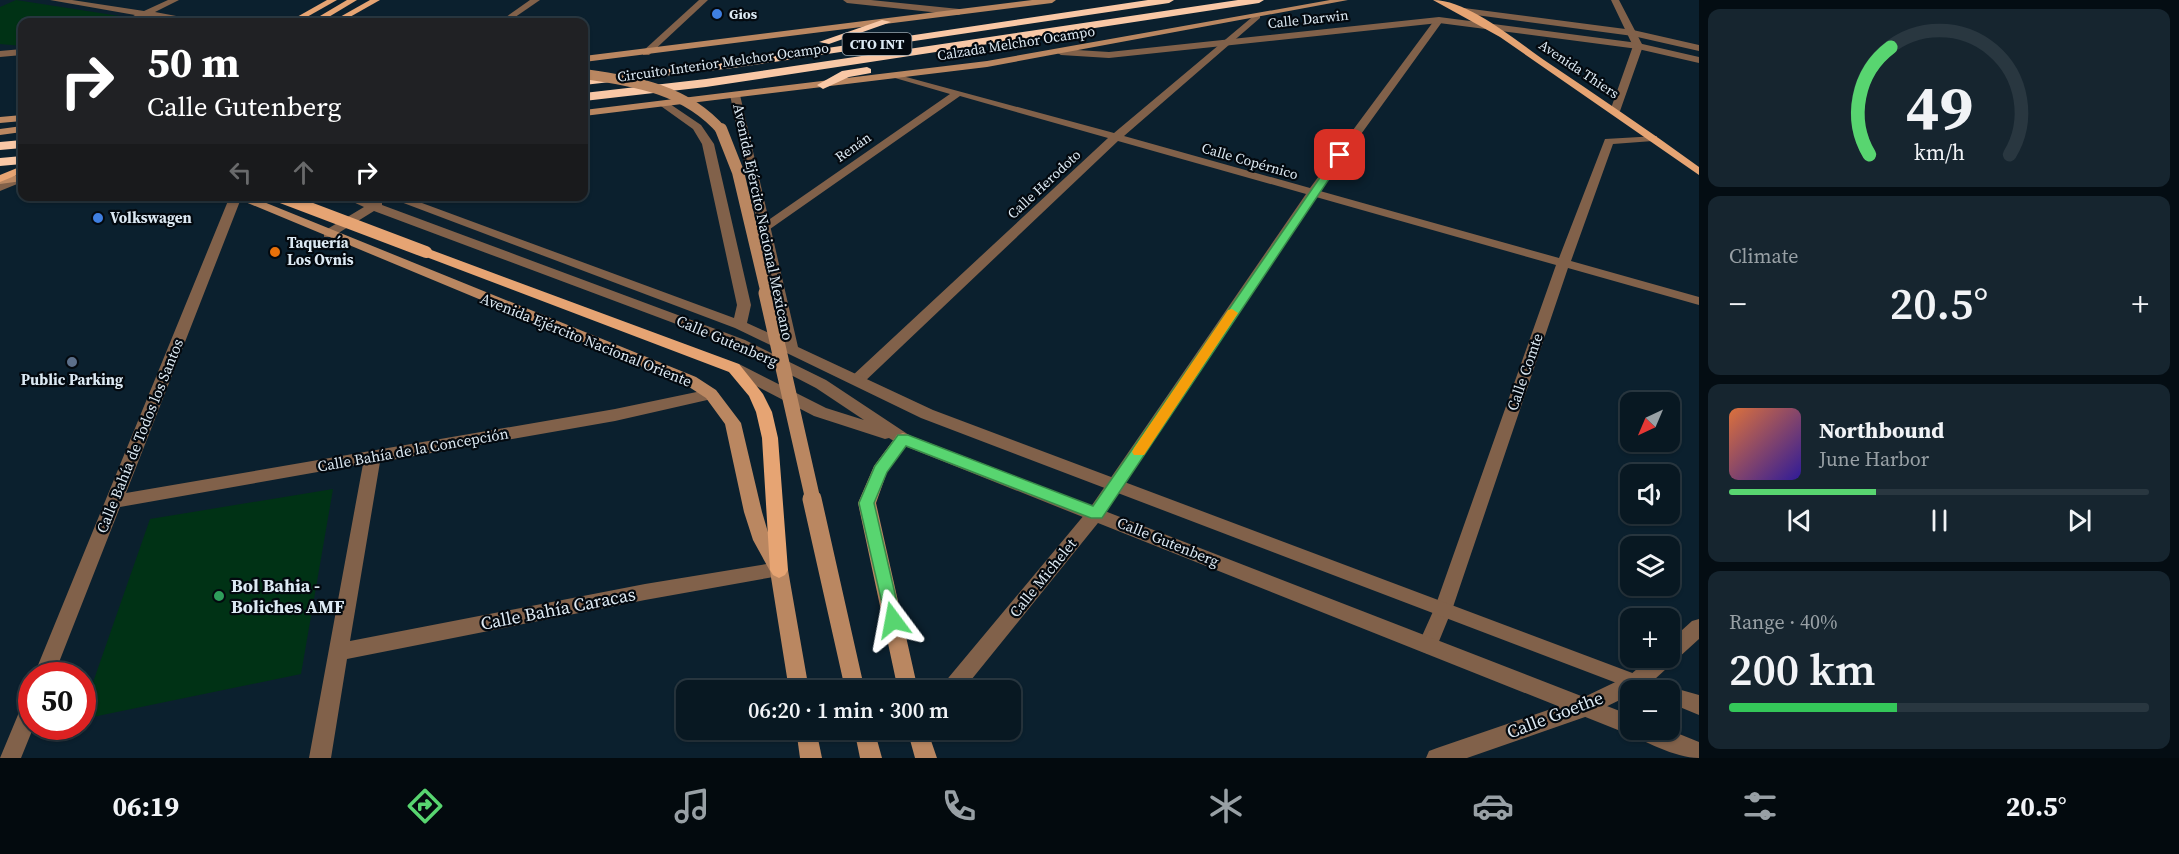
<!DOCTYPE html>
<html lang="en">
<head>
<meta charset="utf-8">
<style>
	:root { --surface:#081822; --page:#16252f; --text:#f1f3f6; --muted:#98a0a5; --line:#293740; --accent:#58d570 }
	body { margin:0; font-family:"Source Serif 4",serif; background:var(--page); color:var(--text); height:100vh; display:flex; flex-direction:column; font-size:22px; white-space:nowrap }
	* { box-sizing:border-box; margin:0 }
	p { font-size:20px; color:var(--muted) }
	.icon { flex:none; width:33px; height:33px; fill:none; stroke:currentColor; stroke-width:2; stroke-linecap:round; stroke-linejoin:round }
	.map { position:relative; flex:1; overflow:hidden }
	.panel { display:flex; flex-direction:column; gap:9px; padding:9px; background:#040d13; width:480px }
	.panel>* { flex:none }
	.hud { position:absolute; left:18px; top:18px; width:570px; height:183px; border-radius:12px; box-shadow:0 2px 4px #0004,0 0 0 2px var(--line); background:#202124; color:#fff; overflow:hidden }
	.needle { width:39px; rotate:224deg }
	.buttons { position:absolute; left:1620px; top:392px; display:grid; gap:12px }
	.buttons a { display:grid; place-items:center; width:60px; height:60px; border-radius:12px; background:var(--surface); box-shadow:0 2px 4px #0004,0 0 0 2px var(--line); font-size:30px }
	.speed { position:absolute; left:18px; top:662px; display:flex; gap:12px; font-size:30px; font-weight:700; text-align:center }
	.speed>* { display:grid; place-content:center; width:78px; height:78px; border-radius:50%; background:var(--surface); box-shadow:0 2px 4px #0004,0 0 0 2px var(--line); line-height:1 }
	.speed .limit { border:9px solid #d22; background:#fff; color:#111 }
	.pin { position:absolute; display:grid; place-items:center; width:51px; height:51px; color:#fff; margin:-26px; border-radius:12px; box-shadow:0 3px 9px #0006 }
	.me { position:absolute; width:66px; margin:-33px; rotate:347deg; stroke-linejoin:round; filter:drop-shadow(0 0 4px #0008) }
	.turn { display:flex; align-items:center; gap:21px; height:126px; padding:0 30px; font-size:27px }
	.turn .icon { width:78px; height:78px; stroke-width:2.5 }
	.turn b { display:block; font-size:42px; line-height:51px }
	.lanes { display:flex; align-items:center; height:57px; padding:0 30px; background:#0003; justify-content:center; gap:30px; direction:ltr }
	.lanes .off { opacity:.35 }
	.big { font-size:45px; font-weight:600; line-height:1.1 }
	.panel .widget { flex:1; display:flex; flex-direction:column; justify-content:center; gap:9px; min-width:0; padding:0 21px; border-radius:12px; background:var(--page) }
	.panel .dial { align-items:center; gap:0 }
	.dial svg { height:156px; overflow:visible; fill:none; stroke:var(--line); stroke-width:7; stroke-linecap:round; text-anchor:middle }
	.dial text { fill:var(--text); stroke:none }
	.song { display:flex; align-items:center; gap:18px }
	.cover { width:72px; height:72px; border-radius:9px; background:linear-gradient(135deg,hsl(20 70% 55%),hsl(250 70% 35%)) }
	.played { height:6px; border-radius:3px; background:linear-gradient(90deg,var(--accent) 35%,var(--line) 35%) }
	.keys { display:flex; justify-content:space-around; direction:ltr }
	.heat { display:flex; justify-content:space-between; align-items:center; font-size:33px; direction:ltr }
	.charge { height:9px; border-radius:4px; background:linear-gradient(90deg,#34c759 40%,var(--line) 0) }
	.trip { position:absolute; left:676px; top:680px; width:345px; height:60px; border-radius:12px; background:var(--surface); box-shadow:0 2px 4px #0004,0 0 0 2px var(--line); font-weight:600; line-height:60px; text-align:center }
	.menu { display:flex; height:96px; justify-content:space-around; align-items:center; background:#030a0e; color:var(--muted) }
	.menu .icon { width:42px; height:42px }
	.menu .on { color:var(--accent) }
	.menu b { font-size:27px; color:var(--text) }
	main { display:flex; flex:1; min-height:0 }
	.map>svg:first-child { display:block }
	.green { fill:#003215 }
	.lines { fill:none; stroke-linecap:round; stroke-linejoin:round }
	.minor { fill:#81614a; fill-rule:evenodd }
	.tertiary { fill:#81614a; fill-rule:evenodd }
	.secondary { fill:#ba8761; fill-rule:evenodd }
	.primary { fill:#e6a473; fill-rule:evenodd }
	.motorway { fill:#f9c8a6; fill-rule:evenodd }
	.secondary-bridge-far3 { stroke:#ba8761; stroke-width:10 }
	.secondary-bridge-far2 { stroke:#ba8761; stroke-width:12 }
	.secondary-bridge-far1 { stroke:#ba8761; stroke-width:15 }
	.secondary-bridge { stroke:#ba8761; stroke-width:19 }
	.primary-bridge { stroke:#e6a473; stroke-width:12 }
	.route { fill:#58d570; stroke:#398a49; stroke-width:1.5 }
	.slow { fill:#f59e0b }
	.shop-dot { fill:#3f7fe0; stroke:#03090f; stroke-width:2 }
	.food-dot { fill:#e8710a; stroke:#03090f; stroke-width:2 }
	.service-dot { fill:#5c6f8a; stroke:#03090f; stroke-width:2 }
	.leisure-dot { fill:#2e9e5b; stroke:#03090f; stroke-width:2 }
	.labels { text-anchor:middle; stroke-width:4.5; stroke-linejoin:round; paint-order:stroke }
	.far-poi-label { font-size:14px; font-weight:bold; fill:#dce9f3; stroke:#03090f; text-anchor:start }
	.far-street-label { font-size:14px; fill:#dce9f3; stroke:#03090f }
	.shield { fill:#03090f; stroke:#9ba6af; stroke-width:1.5 }
	.shield-label { font-size:14px; font-weight:bold; fill:#dce9f3 }
	.poi-label { font-size:15px; font-weight:bold; fill:#dce9f3; stroke:#03090f; text-anchor:start }
	.street-label { font-size:15px; fill:#dce9f3; stroke:#03090f }
	.near-poi-label { font-size:18px; font-weight:bold; fill:#dce9f3; stroke:#03090f; text-anchor:start }
	.near-street-label { font-size:18px; fill:#dce9f3; stroke:#03090f }
</style>
</head>
<body>
<main>
<div class="map">
<svg width="1699" height="758" viewBox="0 0 1699 758">
	<rect width="100%" height="100%" fill="#0b202e"/>
	<g class="green">
		<path d="M16 0 126 17 113 22H22V46L0 44V7Z"/>
		<path d="M333 489 301 674 83 719V711L150 519Z"/>
	</g>
	<g class="lines">
		<g class="minor">
			<path d="M50 0H72L144 11 168 0H179L155 12 208 22C189 24 160 13 145 17 136 18 132 22 122 22L135 15Z"/>
			<path d="M530 0H540L508 22H499Z"/>
			<path d="M699 0H708L649 55H643V51Z"/>
			<path d="M1611 0H1619L1643 46 1620 111 1615 114 1610 111 1633 46Z"/>
			<path d="M1257 13 1260 14V18L1124 136 1310 188 1436 18H1442V22L1320 191 1559 258 1605 139 1657 136V140L1653 141 1613 144 1571 261 1699 297V305L1568 268 1453 607 1435 651 1428 654 1421 651 1418 645 1435 607 1556 265 1316 197 1102 518 963 690H941L944 683 1090 508 1306 194 1118 141 862 384H852L849 380 852 376 1108 138 960 96 770 229H762L760 226 950 94 895 78V74L1114 133Z"/>
			<path d="M22 49V55L0 57V51Z"/>
			<path d="M230 196H242L126 493 615 409 711 389 719 394 716 398 615 421 380 462 350 641 645 584 779 562 785 565 788 570 785 575 645 600 347 659 331 758H309L363 464 120 507 54 675H34Z"/>
			<path d="M1699 619V639L1644 689 1630 690V695L1585 717 1467 758H1426L1429 751 1437 748 1580 699 1630 675 1651 657H1670V641L1692 621Z"/>
			<path d="M32 696V726H34L21 758H0L25 698Z"/>
		</g>
		<g class="tertiary">
			<path d="M843 0H871L959 9 963 12 959 15 847 3Z"/>
			<path d="M1464 8 1633 30 1699 45V51L1633 36 1461 13 1460 11Z"/>
			<path d="M1439 17 1638 43 1699 57V63L1638 49 1439 23 1109 58 1061 55 1056 52 1061 49 1109 52Z"/>
			<path d="M735 92 740 95 798 347 933 410 1667 686 1699 695V715L1670 703V690H1635L921 418 735 328 385 196H403L734 318 737 305 702 144 693 129 658 104 667 102 701 125 714 144 751 305 747 323 782 339 730 95Z"/>
			<path d="M19 176H22V182L0 191V183Z"/>
			<path d="M340 196H358L372 202 382 200V205L745 340 826 380 909 435 1630 715V729H1667L1699 742V758C1674 758 1644 740 1623 732L897 443 889 438 885 439 814 416 729 372 727 368 729 364H739L826 408 864 420 816 388 735 346 374 211 332 237H324V231L364 207Z"/>
		</g>
		<g class="secondary">
			<path d="M1032 0H1056L1052 3 584 62V56Z"/>
			<path d="M1330 0H1348L987 67 584 116V110L987 61Z"/>
			<path d="M22 115V121L0 123V117Z"/>
			<path d="M22 126V132L0 135V129Z"/>
			<path d="M22 175V181L0 184V178Z"/>
			<path d="M231 196H249L696 377 716 390 741 423 762 512 770 539 788 570 809 690H789L770 571 753 540 744 512 725 424 706 398 686 385Z"/>
			<path d="M903 433 909 435 911 439 887 472 876 503 918 690H898L858 503 874 466 897 435Z"/>
			<path d="M796 729H816L822 758H800Z"/>
			<path d="M854 729H874L882 758H860Z"/>
			<path d="M907 729H927L937 758H915Z"/>
		</g>
		<g class="primary">
			<path d="M327 0H337L298 22H288Z"/>
			<path d="M347 0H357L327 18 320 16Z"/>
			<path d="M370 0H380L341 22H331Z"/>
			<path d="M1433 0C1468 0 1515 40 1544 60 1596 95 1648 130 1699 167V175L1500 37Z"/>
			<path d="M22 166V173L0 182V175Z"/>
			<path d="M426 248 739 364 763 394 772 412 778 438 788 570 785 575 779 578 773 575 770 570 762 438 756 412 749 396 729 372 421 255 420 252 421 249Z"/>
		</g>
		<g class="motorway">
			<path d="M1148 0H1174L1169 3 733 68 584 85V78L733 62Z"/>
			<path d="M1238 0H1264L1259 3 706 87 584 101V93L706 79Z"/>
			<path d="M882 20 891 22 829 44 819 42Z"/>
			<path d="M867 67 871 69V73L849 77 823 89 817 85 842 71Z"/>
			<path d="M22 140V148L0 150V142Z"/>
			<path d="M22 156V164L0 166V158Z"/>
		</g>
		<path class="secondary-bridge-far3" d="M584 74C636 81 687 90 722 131"/>
		<path class="secondary-bridge-far2" d="M721 129 738 172 767 294"/>
		<path class="secondary-bridge-far1" d="M766 293 813 500"/>
		<path class="secondary-bridge" d="M812 499 855 690"/>
		<path class="primary-bridge" d="M278 196 426 252"/>
	</g>
	<path class="route" d="M1337 153 1345 155 1102 518H1091L906 446 887 472 874 503 901 620 899 625 893 627 887 625 859 503 875 466 898 435H908L1093 506Z"/>
	<path class="slow" d="M1232 309 1238 313 1144 455H1134L1132 452 1134 448 1228 310Z"/>
	<g class="shop-dot">
		<circle cx="717" cy="14" r="6"/>
		<circle cx="98" cy="218" r="6"/>
	</g>
	<circle class="food-dot" cx="275" cy="252" r="6"/>
	<circle class="service-dot" cx="72" cy="362" r="6"/>
	<circle class="leisure-dot" cx="219" cy="596" r="6"/>
	<g class="labels">
		<g class="far-poi-label">
			<text x="729" y="19">Gios</text>
		</g>
		<g class="far-street-label">
			<text transform="translate(1308 19) rotate(-6)" y="5">Calle Darwin</text>
			<text transform="translate(1016 43) rotate(-9)" y="5">Calzada Melchor Ocampo</text>
			<text transform="translate(723 62) rotate(-8)" y="5">Circuito Interior Melchor Ocampo</text>
			<text transform="translate(1579 69) rotate(34)" y="5">Avenida Thiers</text>
			<text transform="translate(853 147) rotate(-35)" y="5">Renán</text>
			<text transform="translate(1250 161) rotate(16)" y="5">Calle Copérnico</text>
			<text transform="translate(1044 184) rotate(-43)" y="5">Calle Herodoto</text>
		</g>
		<rect class="shield" x="842.5" y="33" width="69" height="22" rx="4.5"/>
		<g class="shield-label">
			<text x="877" y="49">CTO INT</text>
		</g>
		<g class="poi-label">
			<text x="110" y="223">Volkswagen</text>
			<text x="287" y="248">Taquería<tspan x="287" dy="17">Los Ovnis</tspan></text>
			<text x="72" y="385" text-anchor="middle">Public Parking</text>
		</g>
		<g class="street-label">
			<text transform="translate(763 222) rotate(78)" y="5">Avenida Ejército Nacional Mexicano</text>
			<text transform="translate(586 340) rotate(22)" y="5">Avenida Ejército Nacional Oriente</text>
			<text transform="translate(727 341) rotate(23)" y="5">Calle Gutenberg</text>
			<text transform="translate(1525 372) rotate(-71)" y="5">Calle Comte</text>
			<text transform="translate(140 436) rotate(-68)" y="5">Calle Bahía de Todos los Santos</text>
			<text transform="translate(413 450) rotate(-10)" y="5">Calle Bahía de la Concepción</text>
			<text transform="translate(1168 542) rotate(22)" y="5">Calle Gutenberg</text>
			<text transform="translate(1043 578) rotate(-51)" y="5">Calle Michelet</text>
		</g>
		<g class="near-poi-label">
			<text x="231" y="592">Bol Bahia -<tspan x="231" dy="21">Boliches AMF</tspan></text>
		</g>
		<g class="near-street-label">
			<text transform="translate(558 609) rotate(-11)" y="6">Calle Bahía Caracas</text>
			<text transform="translate(1555 715) rotate(-21)" y="6">Calle Goethe</text>
		</g>
	</g>
</svg>
<div class="buttons">
<a><svg class="needle" viewBox="-14 -14 28 28"><path d="M0-13l5 13h-10z" fill="#e53935"/><path d="M0 13l5-13h-10z" fill="#98a0a5"/></svg></a>
<a><svg class="icon" aria-label="sound" viewBox="0 0 24 24"><path d="M4 9h4l5-4v14l-5-4H4zM17 9q2 3 0 6"/></svg></a>
<a><svg class="icon" aria-label="layers" viewBox="0 0 24 24"><path d="M12 4l9 5-9 5-9-5zM3 14l9 5 9-5"/></svg></a>
<a>+</a>
<a>−</a>
</div>
<div class="speed"><div class="limit">50</div></div>
<div class="pin" style="left:1340px;top:155px;background:#d93025"><svg class="icon" aria-label="arrive" viewBox="0 0 24 24"><path d="M6 21V4h12l-3 4 3 4H6"/></svg></div>
<svg class="me" style="left:893px;top:620px" viewBox="-20 -20 40 40"><path d="M0-17L14 15 0 8-14 15z" fill="#58d570" stroke="#fff" stroke-width="4"/></svg>
<div class="trip">06:20 · 1 min · 300 m</div>
<div class="hud">
<div class="turn"><svg class="icon" aria-label="right" viewBox="0 0 24 24"><path d="M7 20v-9h11M14 6l5 5-5 5"/></svg><div><b>50 m</b>Calle Gutenberg</div></div>
<div class="lanes"><svg class="icon off" aria-label="left" viewBox="0 0 24 24"><path d="M17 20v-9H6M10 6l-5 5 5 5"/></svg><svg class="icon off" aria-label="ahead" viewBox="0 0 24 24"><path d="M12 20V5M6 11l6-6 6 6"/></svg><svg class="icon" aria-label="right" viewBox="0 0 24 24"><path d="M7 20v-9h11M14 6l5 5-5 5"/></svg></div>
</div>
</div>
<section class="panel">
<div class="widget dial"><svg viewBox="0 0 100 80">
<path d="M14 69A42 42 0 1 1 86 69"/>
<path d="M14 69A42 42 0 0 1 25 14" stroke="#58d570"/>
<text x="50" y="56" font-size="32" font-weight="700">49</text>
<text x="50" y="72" font-size="11">km/h</text>
</svg></div>
<div class="widget"><p>Climate</p>
<div class="heat"><a>−</a><b class="big">20.5°</b><a>+</a></div>
</div>
<div class="widget">
<div class="song"><i class="cover"></i><div><b>Northbound</b><p>June Harbor</p></div></div>
<div class="played"></div>
<div class="keys"><svg class="icon" aria-label="previous" viewBox="0 0 24 24"><path d="M18 5L8 12l10 7zM5 5v14"/></svg><svg class="icon" aria-label="pause" viewBox="0 0 24 24"><path d="M8 5v14M16 5v14"/></svg><svg class="icon" aria-label="next" viewBox="0 0 24 24"><path d="M6 5l10 7-10 7zM19 5v14"/></svg></div>
</div>
<div class="widget"><p>Range · 40%</p><b class="big">200 km</b><div class="charge"></div></div>
</section>
</main>
<nav class="menu">
<b>06:19</b>
<svg class="icon on" aria-label="directions" viewBox="0 0 24 24"><path d="M12 3l9 9-9 9-9-9zM9 14v-3h6M13 9l2 2-2 2"/></svg>
<svg class="icon" aria-label="music" viewBox="0 0 24 24"><path d="M9 18V5l10-2v13"/><circle cx="6" cy="18" r="3"/><circle cx="16" cy="16" r="3"/></svg>
<svg class="icon" aria-label="phone" viewBox="0 0 24 24"><path d="M5 4h4l2 5-3 2q2 4 5 5l2-3 5 2v4C11 20 4 13 5 4z"/></svg>
<svg class="icon" aria-label="climate" viewBox="0 0 24 24"><path d="M12 3v18M4 7l16 10M4 17L20 7"/></svg>
<svg class="icon" aria-label="car" viewBox="0 0 24 24"><path d="M5 17H2v-5l4-1 3-4h7l3 4 3 1v5h-3M9 17h6M6 11h13"/><circle cx="7" cy="17" r="2"/><circle cx="17" cy="17" r="2"/></svg>
<svg class="icon" aria-label="filters" viewBox="0 0 24 24"><path d="M4 7h16M4 17h16"/><circle cx="9" cy="7" r="2"/><circle cx="15" cy="17" r="2"/></svg>
<b>20.5°</b>
</nav>
</body>
</html>
